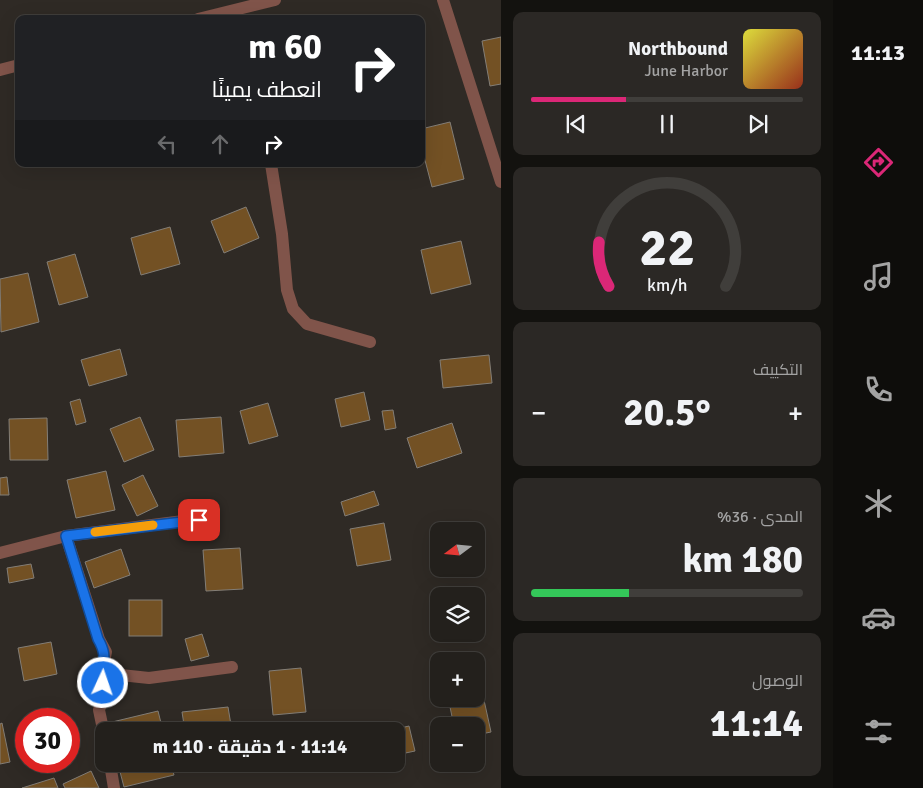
<!DOCTYPE html>
<html lang="ar">
<head>
<meta charset="utf-8">
<style>
	:root { --surface:#23201c; --page:#2b2825; --text:#f1f3f6; --muted:#a3a3a3; --line:#403e3b; --accent:#db2777 }
	body { margin:0; font-family:Signika,Cairo,sans-serif; background:var(--page); color:var(--text); direction:rtl; height:100vh; display:flex; flex-direction:column; font-size:19px; white-space:nowrap }
	* { box-sizing:border-box; margin:0 }
	p { font-size:16px; color:var(--muted) }
	.icon { flex:none; width:28px; height:28px; fill:none; stroke:currentColor; stroke-width:2; stroke-linecap:round; stroke-linejoin:round }
	.map { position:relative; flex:1; overflow:hidden; direction:ltr }
	.side { display:flex; flex-direction:column; gap:12px; padding:12px; background:#13120f; width:332px }
	.side>* { flex:none }
	.top-card { position:absolute; left:15px; top:15px; width:410px; height:152px; border-radius:10px; box-shadow:0 5px 20px #0002,0 0 0 1px var(--line); direction:rtl; background:#202124; color:#fff; overflow:hidden }
	.needle { width:32px; rotate:254deg }
	.buttons { position:absolute; left:430px; top:522px; display:grid; gap:10px }
	.buttons a { display:grid; place-items:center; width:55px; height:55px; border-radius:10px; background:var(--surface); box-shadow:0 5px 20px #0002,0 0 0 1px var(--line); font-size:25px }
	.speed { position:absolute; left:15px; top:708px; display:flex; gap:10px; font-size:25px; font-weight:700; text-align:center }
	.speed>* { display:grid; place-content:center; width:65px; height:65px; border-radius:50%; background:var(--surface); box-shadow:0 5px 20px #0002,0 0 0 1px var(--line); line-height:1 }
	.speed .limit { border:8px solid #d22; background:#fff; color:#111 }
	.pin { position:absolute; display:grid; place-items:center; width:42px; height:42px; color:#fff; margin:-21px; border-radius:10px; box-shadow:0 2px 8px #0006 }
	.me { position:absolute; width:55px; margin:-28px; rotate:3deg; stroke-linejoin:round; filter:drop-shadow(0 0 4px #0008) }
	.turn { display:flex; align-items:center; gap:18px; height:105px; padding:0 20px; font-size:22px }
	.turn .icon { width:65px; height:65px; stroke-width:2.5 }
	.turn b { display:block; font-size:35px; line-height:42px }
	.lanes { display:flex; align-items:center; height:48px; padding:0 20px; background:#0003; justify-content:center; gap:25px; direction:ltr }
	.lanes .off { opacity:.35 }
	.big { font-size:38px; font-weight:700; line-height:1.1 }
	.side .card { flex:1; display:flex; flex-direction:column; justify-content:center; gap:8px; min-width:0; padding:0 18px; border-radius:10px; background:var(--page) }
	.side .dial { align-items:center; gap:0 }
	.dial svg { height:130px; overflow:visible; fill:none; stroke:var(--line); stroke-width:7; stroke-linecap:round; text-anchor:middle }
	.dial text { fill:var(--text); stroke:none }
	.song { display:flex; align-items:center; gap:15px }
	.cover { width:60px; height:60px; border-radius:8px; background:linear-gradient(135deg,hsl(60 70% 55%),hsl(10 70% 35%)) }
	.played { height:5px; border-radius:2px; background:linear-gradient(90deg,var(--accent) 35%,var(--line) 35%) }
	.keys { display:flex; justify-content:space-around; direction:ltr }
	.heat { display:flex; justify-content:space-between; align-items:center; font-size:28px; direction:ltr }
	.charge { height:8px; border-radius:4px; background:linear-gradient(90deg,#34c759 36%,var(--line) 0) }
	.trip { position:absolute; left:95px; top:722px; width:310px; height:50px; border-radius:10px; background:var(--surface); box-shadow:0 5px 20px #0002,0 0 0 1px var(--line); font-weight:700; line-height:50px; text-align:center; direction:rtl }
	main { display:flex; flex:1; min-height:0 }
	.tab-bar { display:flex; flex-direction:column; width:90px; justify-content:space-around; align-items:center; background:#0e0d0b; color:var(--muted) }
	.tab-bar .icon { width:35px; height:35px }
	.tab-bar .current { color:var(--accent) }
	.tab-bar b { font-size:22px; color:var(--text) }
	.map>svg:first-child { display:block }
	.building { fill:#735124; stroke:#837e77 }
	.lines { fill:none; stroke-linecap:round; stroke-linejoin:round }
	.minor { stroke:#80544a; stroke-width:12 }
	.route-casing { stroke:#114b97; stroke-width:12 }
	.route { stroke:#1a73e8; stroke-width:9 }
	.slow { stroke:#f59e0b; stroke-width:9 }
</style>
</head>
<body>
<main>
<nav class="tab-bar">
<b>11:13</b>
<svg class="icon current" aria-label="directions" viewBox="0 0 24 24"><path d="M12 3l9 9-9 9-9-9zM9 14v-3h6M13 9l2 2-2 2"/></svg>
<svg class="icon" aria-label="music" viewBox="0 0 24 24"><path d="M9 18V5l10-2v13"/><circle cx="6" cy="18" r="3"/><circle cx="16" cy="16" r="3"/></svg>
<svg class="icon" aria-label="phone" viewBox="0 0 24 24"><path d="M5 4h4l2 5-3 2q2 4 5 5l2-3 5 2v4C11 20 4 13 5 4z"/></svg>
<svg class="icon" aria-label="climate" viewBox="0 0 24 24"><path d="M12 3v18M4 7l16 10M4 17L20 7"/></svg>
<svg class="icon" aria-label="car" viewBox="0 0 24 24"><path d="M5 17H2v-5l4-1 3-4h7l3 4 3 1v5h-3M9 17h6M6 11h13"/><circle cx="7" cy="17" r="2"/><circle cx="17" cy="17" r="2"/></svg>
<svg class="icon" aria-label="filters" viewBox="0 0 24 24"><path d="M4 7h16M4 17h16"/><circle cx="9" cy="7" r="2"/><circle cx="15" cy="17" r="2"/></svg>
</nav>
<section class="side">
<div class="card">
<div class="song"><i class="cover"></i><div><b>Northbound</b><p>June Harbor</p></div></div>
<div class="played"></div>
<div class="keys"><svg class="icon" aria-label="previous" viewBox="0 0 24 24"><path d="M18 5L8 12l10 7zM5 5v14"/></svg><svg class="icon" aria-label="pause" viewBox="0 0 24 24"><path d="M8 5v14M16 5v14"/></svg><svg class="icon" aria-label="next" viewBox="0 0 24 24"><path d="M6 5l10 7-10 7zM19 5v14"/></svg></div>
</div>
<div class="card dial"><svg viewBox="0 0 100 80">
<path d="M14 69A42 42 0 1 1 86 69"/>
<path d="M14 69A42 42 0 0 1 8 42" stroke="#db2777"/>
<text x="50" y="56" font-size="32" font-weight="700">22</text>
<text x="50" y="72" font-size="11">km/h</text>
</svg></div>
<div class="card"><p>التكييف</p>
<div class="heat"><a>−</a><b class="big">20.5°</b><a>+</a></div>
</div>
<div class="card"><p>المدى · 36%</p><b class="big">180 km</b><div class="charge"></div></div>
<div class="card"><p>الوصول</p><b class="big">11:14</b></div>
</section>
<div class="map">
<svg width="501" height="788" viewBox="0 0 501 788">
	<rect width="100%" height="100%" fill="#2f2a25"/>
	<g class="building">
		<path d="M501 37V84L490 86 482 41Z"/>
		<path d="M450 122 464 179 432 187 421 145V129Z"/>
		<path d="M246 207 259 238 224 253 211 221Z"/>
		<path d="M170 227 180 264 141 275 131 238Z"/>
		<path d="M461 241 471 284 431 294 421 250Z"/>
		<path d="M75 254 88 297 59 305 47 262Z"/>
		<path d="M28 273 39 322 1 332 0 279Z"/>
		<path d="M120 349 127 375 89 386 81 360Z"/>
		<path d="M489 355 492 383 443 388 440 360Z"/>
		<path d="M364 392 370 420 341 427 335 399Z"/>
		<path d="M80 399 86 422 76 425 70 402Z"/>
		<path d="M268 403 278 436 249 444 240 411Z"/>
		<path d="M393 410 396 428 385 430 382 411Z"/>
		<path d="M140 417 154 450 124 462 110 429Z"/>
		<path d="M221 417 224 453 179 457 176 420Z"/>
		<path d="M47 418 48 460H10L9 419Z"/>
		<path d="M452 423 462 453 417 468 407 438Z"/>
		<path d="M106 471 115 510 76 518 67 480Z"/>
		<path d="M143 475 158 506 137 516 122 485Z"/>
		<path d="M7 477 9 495H0V478Z"/>
		<path d="M374 491 379 505 345 516 341 502Z"/>
		<path d="M384 523 391 560 357 566 350 529Z"/>
		<path d="M240 548 243 589 206 591 203 550Z"/>
		<path d="M121 549 130 575 94 588 85 562Z"/>
		<path d="M31 564 34 578 9 583 7 568Z"/>
		<rect x="129" y="600" width="33" height="36"/>
		<path d="M202 634 209 656 191 661 185 639Z"/>
		<path d="M51 642 57 674 24 681 18 648Z"/>
		<path d="M301 668 306 712 273 715 269 671Z"/>
		<path d="M484 700 491 732 476 735V726H454L450 707Z"/>
		<path d="M228 707 232 731H185L182 712Z"/>
		<path d="M158 711 163 731H110L108 723Z"/>
		<path d="M2 723 10 762 0 764V724Z"/>
		<path d="M409 726 415 751 396 755V731H388Z"/>
		<path d="M118 764H171L174 775 124 787Z"/>
		<path d="M91 771 99 788H65L63 784Z"/>
		<path d="M54 778 58 788H22Z"/>
	</g>
	<g class="lines">
		<g class="minor">
			<path d="M443 0 501 182"/>
			<path d="M198 19 275 0"/>
			<path d="M0 70 19 65"/>
			<path d="M271 164 282 234 287 290 293 309 307 324 370 342"/>
			<path d="M66 536 99 639 106 652 102 673 149 678 232 667"/>
			<path d="M0 553 66 536 199 519"/>
			<path d="M102 673 104 693 99 710 104 734"/>
			<path d="M110 764 114 788"/>
		</g>
	</g>
	<g class="lines">
		<defs>
			<path id="route" d="M103 683C101 663 109 658 98 639L66 536 199 520"/>
		</defs>
		<use href="#route" class="route-casing"/>
		<use href="#route" class="route"/>
		<path class="slow" d="M95 532 153 525"/>
	</g>
</svg>
<div class="buttons">
<a><svg class="needle" viewBox="-14 -14 28 28"><path d="M0-13l5 13h-10z" fill="#e53935"/><path d="M0 13l5-13h-10z" fill="#a3a3a3"/></svg></a>
<a><svg class="icon" aria-label="layers" viewBox="0 0 24 24"><path d="M12 4l9 5-9 5-9-5zM3 14l9 5 9-5"/></svg></a>
<a>+</a>
<a>−</a>
</div>
<div class="speed"><div class="limit">30</div></div>
<div class="pin" style="left:199px;top:520px;background:#d93025"><svg class="icon" aria-label="arrive" viewBox="0 0 24 24"><path d="M6 21V4h12l-3 4 3 4H6"/></svg></div>
<svg class="me" style="left:103px;top:683px" viewBox="-20 -20 40 40"><circle r="17" fill="#1a73e8" stroke="#fff" stroke-width="3"/><path d="M0-11L8 9 0 5-8 9z" fill="#fff"/></svg>
<div class="trip">11:14 · 1 دقيقة · 110 m</div>
<div class="top-card">
<div class="turn"><svg class="icon" aria-label="right" viewBox="0 0 24 24"><path d="M7 20v-9h11M14 6l5 5-5 5"/></svg><div><b>60 m</b>انعطف يمينًا</div></div>
<div class="lanes"><svg class="icon off" aria-label="left" viewBox="0 0 24 24"><path d="M17 20v-9H6M10 6l-5 5 5 5"/></svg><svg class="icon off" aria-label="ahead" viewBox="0 0 24 24"><path d="M12 20V5M6 11l6-6 6 6"/></svg><svg class="icon" aria-label="right" viewBox="0 0 24 24"><path d="M7 20v-9h11M14 6l5 5-5 5"/></svg></div>
</div>
</div>
</main>
</body>
</html>
